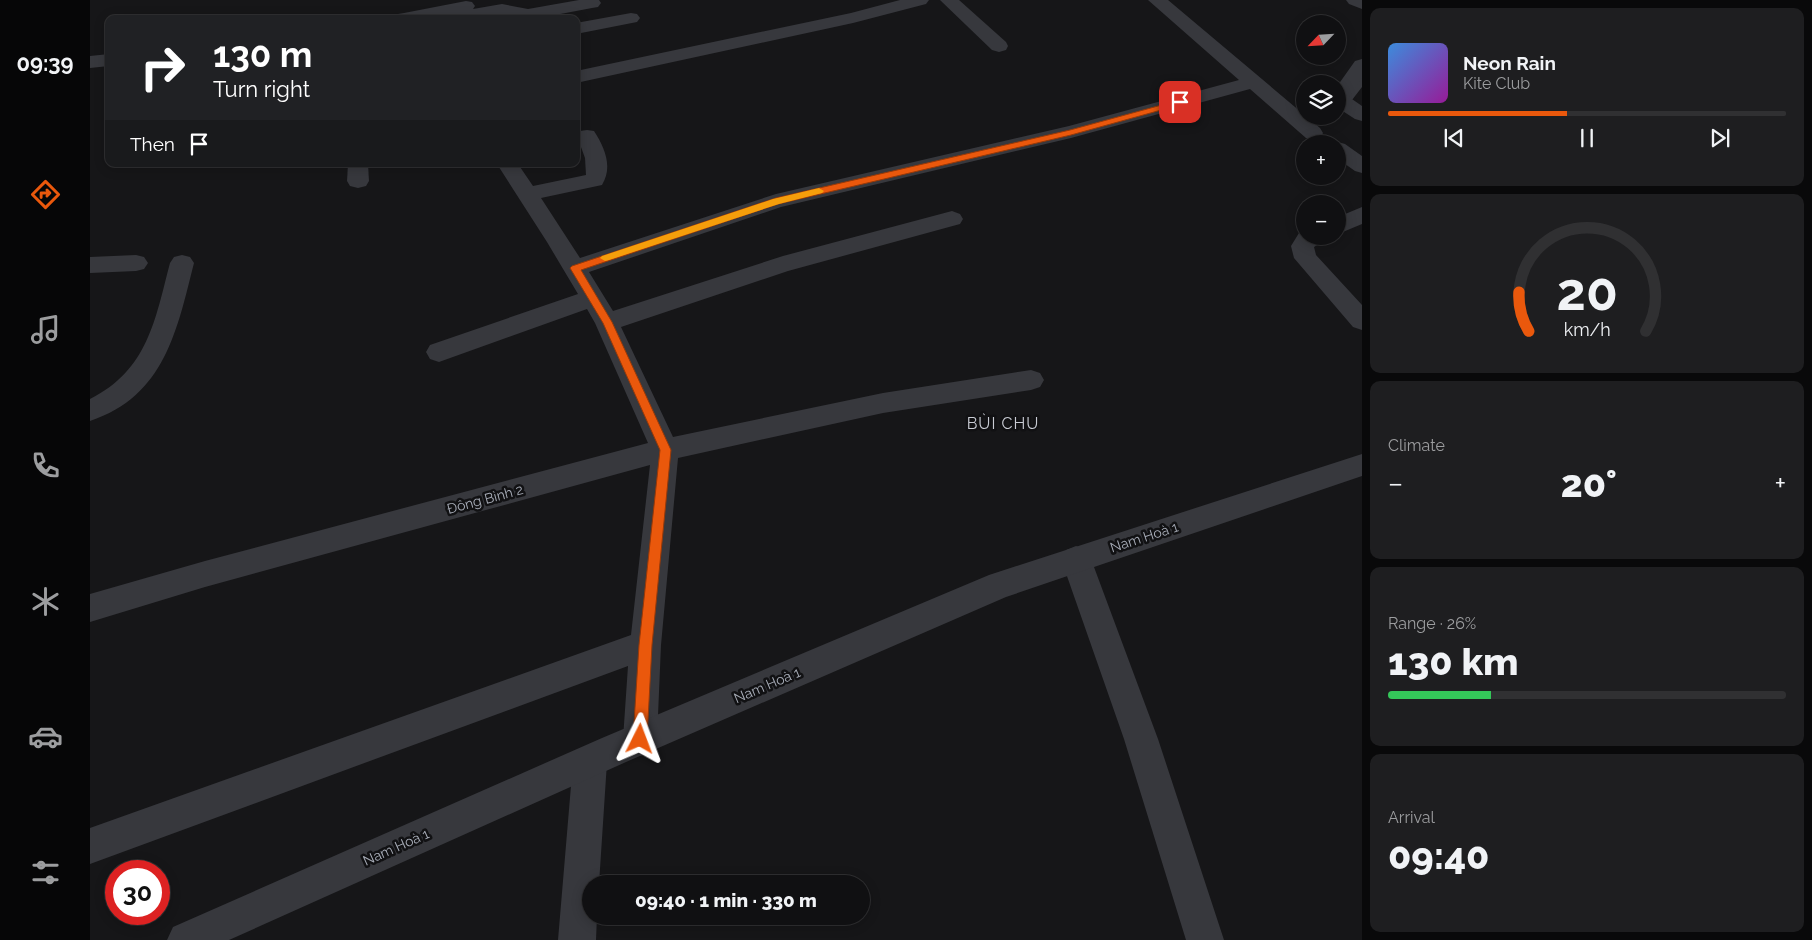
<!DOCTYPE html>
<html lang="en">
<head>
<meta charset="utf-8">
<style>
	:root { --surface:#101012; --page:#1e1e20; --text:#f1f3f6; --muted:#9c9d9f; --line:#303032; --accent:#ea580c }
	body { margin:0; font-family:Raleway,sans-serif; background:var(--page); color:var(--text); height:100vh; display:flex; flex-direction:column; font-size:19px; white-space:nowrap }
	* { box-sizing:border-box; margin:0 }
	p { font-size:16px; color:var(--muted) }
	.icon { flex:none; width:28px; height:28px; fill:none; stroke:currentColor; stroke-width:2; stroke-linecap:round; stroke-linejoin:round }
	.map { position:relative; flex:1; overflow:hidden }
	.panel { display:flex; flex-direction:column; gap:8px; padding:8px; background:#09090a; width:450px }
	.panel>* { flex:none }
	.banner { position:absolute; left:15px; top:15px; width:475px; height:152px; border-radius:10px; box-shadow:0 2px 12px #0003,0 0 0 1px var(--line); background:#202124; color:#fff; overflow:hidden }
	.needle { width:32px; rotate:245deg }
	.fabs { position:absolute; left:1206px; top:15px; display:grid; gap:10px }
	.fabs a { display:grid; place-items:center; width:50px; height:50px; border-radius:50%; background:var(--surface); box-shadow:0 2px 12px #0003,0 0 0 1px var(--line); font-size:25px }
	.speed { position:absolute; left:15px; top:860px; display:flex; gap:10px; font-size:25px; font-weight:700; text-align:center }
	.speed>* { display:grid; place-content:center; width:65px; height:65px; border-radius:50%; background:var(--surface); box-shadow:0 2px 12px #0003,0 0 0 1px var(--line); line-height:1 }
	.speed .limit { border:8px solid #d22; background:#fff; color:#111 }
	.pin { position:absolute; display:grid; place-items:center; width:42px; height:42px; color:#fff; margin:-21px; border-radius:10px; box-shadow:0 2px 8px #0006 }
	.me { position:absolute; width:55px; margin:-28px; rotate:3deg; stroke-linejoin:round; filter:drop-shadow(0 0 4px #0008) }
	.turn { display:flex; align-items:center; gap:18px; height:105px; padding:0 25px; font-size:22px }
	.turn .icon { width:65px; height:65px; stroke-width:2.5 }
	.turn b { display:block; font-size:35px; line-height:42px }
	.then { display:flex; align-items:center; height:48px; padding:0 25px; background:#0003; gap:10px; font-size:19px }
	.big { font-size:38px; font-weight:800; line-height:1.1 }
	.panel .widget { flex:1; display:flex; flex-direction:column; justify-content:center; gap:8px; min-width:0; padding:0 18px; border-radius:10px; background:var(--page) }
	.panel .dial { align-items:center; gap:0 }
	.dial svg { height:130px; overflow:visible; fill:none; stroke:var(--line); stroke-width:7; stroke-linecap:round; text-anchor:middle }
	.dial text { fill:var(--text); stroke:none }
	.song { display:flex; align-items:center; gap:15px }
	.cover { width:60px; height:60px; border-radius:8px; background:linear-gradient(135deg,hsl(210 70% 55%),hsl(300 70% 35%)) }
	.played { height:5px; border-radius:2px; background:linear-gradient(90deg,var(--accent) 45%,var(--line) 45%) }
	.keys { display:flex; justify-content:space-around; direction:ltr }
	.heat { display:flex; justify-content:space-between; align-items:center; font-size:28px; direction:ltr }
	.charge { height:8px; border-radius:4px; background:linear-gradient(90deg,#34c759 26%,var(--line) 0) }
	.trip { position:absolute; left:492px; top:875px; width:288px; height:50px; border-radius:25px; background:var(--surface); box-shadow:0 2px 12px #0003,0 0 0 1px var(--line); font-weight:800; line-height:50px; text-align:center }
	main { display:flex; flex:1; min-height:0 }
	.menu { display:flex; flex-direction:column; width:90px; justify-content:space-around; align-items:center; background:#060607; color:var(--muted) }
	.menu .icon { width:35px; height:35px }
	.menu .active { color:var(--accent) }
	.menu b { font-size:22px; color:var(--text) }
	.map>svg:first-child { display:block }
	.lines { fill:none; stroke-linecap:round; stroke-linejoin:round }
	.service { fill:#37383d; fill-rule:evenodd }
	.minor { fill:#37383d; fill-rule:evenodd }
	.tertiary { fill:#37383d; fill-rule:evenodd }
	.route { fill:#ea580c; stroke:#983908 }
	.slow { fill:#f59e0b }
	.labels { text-anchor:middle; stroke-width:5; stroke-linejoin:round; paint-order:stroke }
	.street-label { font-size:14px; fill:#a8adb8; stroke:#111113 }
	.quarter-label { font-size:16px; letter-spacing:1px; fill:#c9ccd4; stroke:#111113 }
</style>
</head>
<body>
<main>
<nav class="menu">
<b>09:39</b>
<svg class="icon active" aria-label="directions" viewBox="0 0 24 24"><path d="M12 3l9 9-9 9-9-9zM9 14v-3h6M13 9l2 2-2 2"/></svg>
<svg class="icon" aria-label="music" viewBox="0 0 24 24"><path d="M9 18V5l10-2v13"/><circle cx="6" cy="18" r="3"/><circle cx="16" cy="16" r="3"/></svg>
<svg class="icon" aria-label="phone" viewBox="0 0 24 24"><path d="M5 4h4l2 5-3 2q2 4 5 5l2-3 5 2v4C11 20 4 13 5 4z"/></svg>
<svg class="icon" aria-label="climate" viewBox="0 0 24 24"><path d="M12 3v18M4 7l16 10M4 17L20 7"/></svg>
<svg class="icon" aria-label="car" viewBox="0 0 24 24"><path d="M5 17H2v-5l4-1 3-4h7l3 4 3 1v5h-3M9 17h6M6 11h13"/><circle cx="7" cy="17" r="2"/><circle cx="17" cy="17" r="2"/></svg>
<svg class="icon" aria-label="filters" viewBox="0 0 24 24"><path d="M4 7h16M4 17h16"/><circle cx="9" cy="7" r="2"/><circle cx="15" cy="17" r="2"/></svg>
</nav>
<div class="map">
<svg width="1272" height="940" viewBox="0 0 1272 940">
	<rect width="100%" height="100%" fill="#161618"/>
	<g class="lines">
		<path class="service" d="M1272 77V87L1262 100 1269 106 1264 109 1251 101 1268 78Z"/>
		<g class="minor">
			<path d="M489 0H509L511 3 508 7 502 8 444 19 412 14 388 19H348L350 16 338 19 305 18 308 14 314 13 376 1 382 2 385 6 383 9 412 4 438 9Z"/>
			<path d="M810 0H839L836 4 763 23 486 83V71L761 13Z"/>
			<path d="M850 0H869L916 42 918 46 916 50 909 52 902 50Z"/>
			<path d="M1058 0H1078L1230 128 1233 133 1230 138 1223 139 1216 138 1160 89 981 138 691 207 499 272 523 311 693 256 862 211 870 214 873 219 870 224 698 271 531 327 583 437 793 393 941 370 950 373 954 380 950 387 941 390 793 413 588 458 571 645 567 739 562 751 550 756 538 751 533 739 538 666 0 864V828L541 635 560 465 115 587 0 622V594L115 561 558 443 505 323 497 309 349 362 340 359 336 352 340 345 488 294 457 242 407 164H428L443 186 496 175 495 158 487 136 490 131 497 130 504 131C515 148 523 167 512 185L451 198 490 258 686 194 979 126 1149 80Z"/>
			<path d="M1256 0H1272V9L1259 4Z"/>
			<path d="M541 13 547 14 550 18 547 22 486 34V23Z"/>
			<path d="M19 54V66L0 68V56Z"/>
			<path d="M1272 59V78L1259 97 1272 106V121L1265 119 1248 108V85L1265 61Z"/>
			<path d="M1248 142 1255 144 1272 156V173L1265 171 1248 159V144H1243Z"/>
			<path d="M258 164H278L279 181 276 186 268 188 260 186 257 181Z"/>
			<path d="M1272 207V224L1248 234V217Z"/>
			<path d="M1215 231V236H1235L1232 242 1224 247 1226 255 1272 305V330L1263 327 1204 258 1201 246 1209 233Z"/>
			<path d="M46 255 54 257 58 263 54 269 46 271 0 273V257Z"/>
			<path d="M92 255 100 257 104 263C87 330 75 396 0 421V399C58 370 65 320 80 263L84 257Z"/>
			<path d="M986 546 996 550 1001 559 1068 739 1134 940H1096L1034 739 971 559 976 550Z"/>
			<path d="M500 745 512 750 517 762 509 884H501V916H507L506 940H468L483 762 488 750Z"/>
		</g>
		<path class="tertiary" d="M1272 454V476L916 597 536 762 139 940H77L83 927 512 738 899 575Z"/>
	</g>
	<path class="route" d="M1090 100 1094 102 1093 104 981 135 688 204 491 270 522 322 581 450 562 645 557 739 555 744 550 746 545 744 543 739 549 645 570 450 513 323 480 268 482 266 686 198 980 130Z"/>
	<path class="slow" d="M729 188 734 191 732 193 689 204 519 260 515 261 510 258 512 256 683 199Z"/>
	<g class="labels">
		<g class="street-label">
			<text transform="translate(395 499) rotate(-15)" y="5">Đông Bình 2</text>
			<text transform="translate(1054 537) rotate(-18)" y="5">Nam Hoà 1</text>
			<text transform="translate(677 685) rotate(-23)" y="5">Nam Hoà 1</text>
			<text transform="translate(306 847) rotate(-24)" y="5">Nam Hoà 1</text>
		</g>
		<g class="quarter-label">
			<text x="913" y="429">BÙI CHU</text>
		</g>
	</g>
</svg>
<div class="fabs">
<a><svg class="needle" viewBox="-14 -14 28 28"><path d="M0-13l5 13h-10z" fill="#e53935"/><path d="M0 13l5-13h-10z" fill="#9c9d9f"/></svg></a>
<a><svg class="icon" aria-label="layers" viewBox="0 0 24 24"><path d="M12 4l9 5-9 5-9-5zM3 14l9 5 9-5"/></svg></a>
<a>+</a>
<a>−</a>
</div>
<div class="speed"><div class="limit">30</div></div>
<div class="pin" style="left:1090px;top:102px;background:#d93025"><svg class="icon" aria-label="arrive" viewBox="0 0 24 24"><path d="M6 21V4h12l-3 4 3 4H6"/></svg></div>
<svg class="me" style="left:550px;top:739px" viewBox="-20 -20 40 40"><path d="M0-17L14 15 0 8-14 15z" fill="#ea580c" stroke="#fff" stroke-width="4"/></svg>
<div class="trip">09:40 · 1 min · 330 m</div>
<div class="banner">
<div class="turn"><svg class="icon" aria-label="right" viewBox="0 0 24 24"><path d="M7 20v-9h11M14 6l5 5-5 5"/></svg><div><b>130 m</b>Turn right</div></div>
<div class="then">Then<svg class="icon" aria-label="arrive" viewBox="0 0 24 24"><path d="M6 21V4h12l-3 4 3 4H6"/></svg></div>
</div>
</div>
<section class="panel">
<div class="widget">
<div class="song"><i class="cover"></i><div><b>Neon Rain</b><p>Kite Club</p></div></div>
<div class="played"></div>
<div class="keys"><svg class="icon" aria-label="previous" viewBox="0 0 24 24"><path d="M18 5L8 12l10 7zM5 5v14"/></svg><svg class="icon" aria-label="pause" viewBox="0 0 24 24"><path d="M8 5v14M16 5v14"/></svg><svg class="icon" aria-label="next" viewBox="0 0 24 24"><path d="M6 5l10 7-10 7zM19 5v14"/></svg></div>
</div>
<div class="widget dial"><svg viewBox="0 0 100 80">
<path d="M14 69A42 42 0 1 1 86 69"/>
<path d="M14 69A42 42 0 0 1 8 45" stroke="#ea580c"/>
<text x="50" y="56" font-size="32" font-weight="700">20</text>
<text x="50" y="72" font-size="11">km/h</text>
</svg></div>
<div class="widget"><p>Climate</p>
<div class="heat"><a>−</a><b class="big">20°</b><a>+</a></div>
</div>
<div class="widget"><p>Range · 26%</p><b class="big">130 km</b><div class="charge"></div></div>
<div class="widget"><p>Arrival</p><b class="big">09:40</b></div>
</section>
</main>
</body>
</html>
